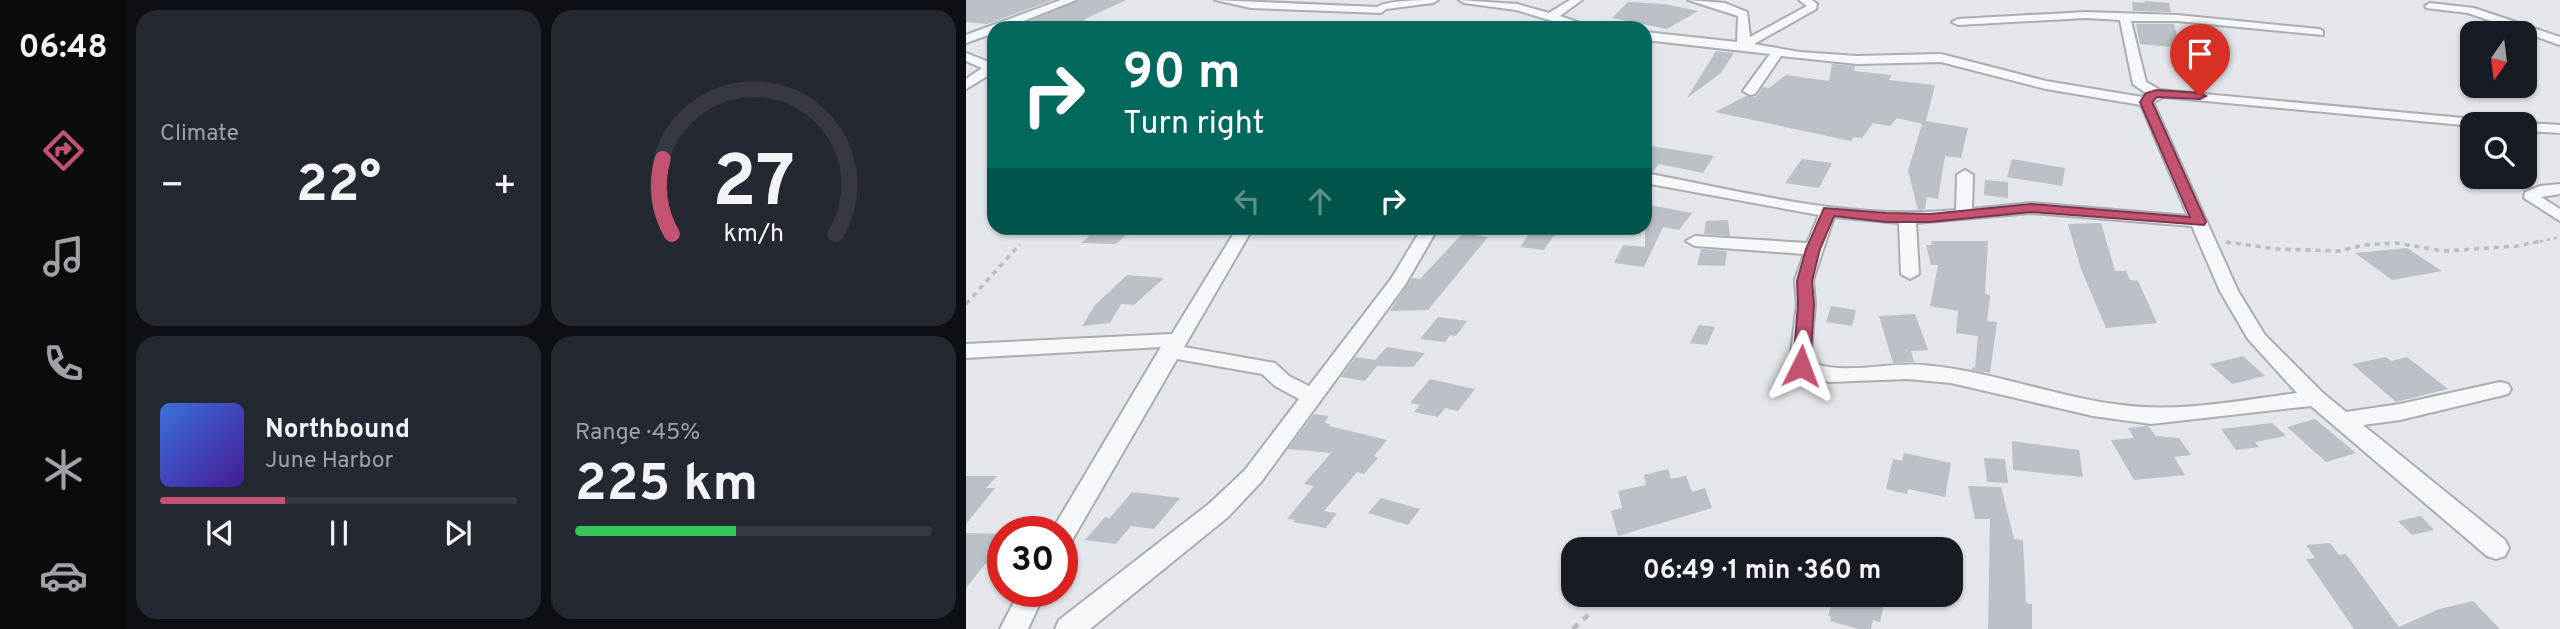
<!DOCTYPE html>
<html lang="en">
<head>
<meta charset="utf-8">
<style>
	:root { --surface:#171b24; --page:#242831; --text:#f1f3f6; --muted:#9ea1a6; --line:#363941; --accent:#c45372 }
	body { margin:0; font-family:Overpass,sans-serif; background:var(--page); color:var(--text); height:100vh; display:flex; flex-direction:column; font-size:26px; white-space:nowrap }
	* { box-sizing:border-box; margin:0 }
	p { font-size:23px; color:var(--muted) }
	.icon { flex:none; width:38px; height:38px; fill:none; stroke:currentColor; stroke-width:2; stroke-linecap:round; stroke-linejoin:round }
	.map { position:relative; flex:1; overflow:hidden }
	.panel { display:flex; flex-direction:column; gap:10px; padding:10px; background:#0d0f14; width:840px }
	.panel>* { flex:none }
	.hud { position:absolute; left:21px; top:21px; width:665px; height:214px; border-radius:21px; box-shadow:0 2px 5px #0004; background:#00695c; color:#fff; overflow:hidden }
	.needle { width:46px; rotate:194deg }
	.fabs { position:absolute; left:1494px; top:21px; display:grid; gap:14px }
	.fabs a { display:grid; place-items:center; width:77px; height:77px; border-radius:14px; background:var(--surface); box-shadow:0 2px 5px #0004; font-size:35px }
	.speed { position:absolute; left:21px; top:516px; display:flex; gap:14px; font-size:35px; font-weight:700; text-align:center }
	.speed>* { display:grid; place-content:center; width:91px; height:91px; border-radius:50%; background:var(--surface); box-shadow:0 2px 5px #0004; line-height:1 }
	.speed .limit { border:10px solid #d22; background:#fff; color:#111 }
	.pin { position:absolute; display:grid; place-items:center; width:60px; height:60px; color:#fff; margin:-72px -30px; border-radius:50% 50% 50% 0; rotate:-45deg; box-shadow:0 0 7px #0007 }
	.pin .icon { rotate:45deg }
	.me { position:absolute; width:77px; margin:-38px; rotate:3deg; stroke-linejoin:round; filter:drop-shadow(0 0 5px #0008) }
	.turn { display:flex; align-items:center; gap:24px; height:147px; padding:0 21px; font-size:32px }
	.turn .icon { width:91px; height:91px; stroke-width:2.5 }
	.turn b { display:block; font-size:49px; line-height:60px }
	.lanes { display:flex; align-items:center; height:66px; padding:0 21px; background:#0003; justify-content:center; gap:35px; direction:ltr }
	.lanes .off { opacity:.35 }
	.big { font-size:52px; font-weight:700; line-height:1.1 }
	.panel .widget { flex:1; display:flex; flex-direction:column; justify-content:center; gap:10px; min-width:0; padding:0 24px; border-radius:21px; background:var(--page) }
	.panel .dial { align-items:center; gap:0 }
	.dial svg { height:182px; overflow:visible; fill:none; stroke:var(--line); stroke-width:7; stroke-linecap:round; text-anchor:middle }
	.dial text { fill:var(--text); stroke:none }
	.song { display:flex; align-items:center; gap:21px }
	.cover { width:84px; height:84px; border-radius:10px; background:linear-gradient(135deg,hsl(220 70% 55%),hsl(260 70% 35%)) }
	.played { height:7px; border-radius:4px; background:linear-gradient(90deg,var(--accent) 35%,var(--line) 35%) }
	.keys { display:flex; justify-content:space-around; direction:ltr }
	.heat { display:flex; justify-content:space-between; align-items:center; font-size:38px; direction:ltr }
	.charge { height:10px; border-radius:5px; background:linear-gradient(90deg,#34c759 45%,var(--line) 0) }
	.panel .tiles { flex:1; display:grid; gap:10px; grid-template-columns:repeat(2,1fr) }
	.trip { position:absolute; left:595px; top:537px; width:402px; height:70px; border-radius:21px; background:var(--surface); box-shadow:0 2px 5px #0004; font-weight:700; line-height:70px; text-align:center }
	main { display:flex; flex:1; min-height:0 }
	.dock { display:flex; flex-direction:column; width:126px; justify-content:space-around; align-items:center; background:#090b0e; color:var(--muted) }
	.dock .icon { width:49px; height:49px }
	.dock .on { color:var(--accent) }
	.dock b { font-size:32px; color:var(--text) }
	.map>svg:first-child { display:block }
	.building { fill:#bac0c6 }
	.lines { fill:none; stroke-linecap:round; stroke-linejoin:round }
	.minor-casing { stroke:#a8aeb4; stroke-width:4 }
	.path-far2 { stroke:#b9bdc1; stroke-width:2.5; stroke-dasharray:3.5 3.5; stroke-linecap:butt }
	.path-far1 { stroke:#b9bdc1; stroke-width:3.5; stroke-dasharray:5 5; stroke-linecap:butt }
	.path { stroke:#b9bdc1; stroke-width:4.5; stroke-dasharray:7 7; stroke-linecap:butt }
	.minor { fill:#f5f7f8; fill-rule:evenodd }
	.route { fill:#c45372; stroke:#7f364a; stroke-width:2 }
</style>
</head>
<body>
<main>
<nav class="dock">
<b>06:48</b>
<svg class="icon on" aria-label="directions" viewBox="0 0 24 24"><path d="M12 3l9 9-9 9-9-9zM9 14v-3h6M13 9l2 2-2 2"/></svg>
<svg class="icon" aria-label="music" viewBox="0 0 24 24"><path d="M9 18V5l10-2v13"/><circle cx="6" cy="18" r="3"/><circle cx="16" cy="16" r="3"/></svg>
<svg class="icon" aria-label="phone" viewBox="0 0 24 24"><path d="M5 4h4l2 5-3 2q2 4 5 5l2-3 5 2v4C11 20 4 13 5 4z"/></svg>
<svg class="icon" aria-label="climate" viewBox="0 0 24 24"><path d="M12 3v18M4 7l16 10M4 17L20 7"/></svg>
<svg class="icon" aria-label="car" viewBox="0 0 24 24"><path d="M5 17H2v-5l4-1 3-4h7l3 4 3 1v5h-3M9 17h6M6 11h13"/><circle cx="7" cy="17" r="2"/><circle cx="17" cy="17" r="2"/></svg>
</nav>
<section class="panel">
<div class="tiles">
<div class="widget"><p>Climate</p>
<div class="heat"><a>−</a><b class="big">22°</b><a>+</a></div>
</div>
<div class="widget dial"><svg viewBox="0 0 100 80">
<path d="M14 69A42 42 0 1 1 86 69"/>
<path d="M14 69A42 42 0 0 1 10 36" stroke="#c45372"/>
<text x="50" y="56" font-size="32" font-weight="700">27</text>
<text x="50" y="72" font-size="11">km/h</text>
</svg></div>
<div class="widget">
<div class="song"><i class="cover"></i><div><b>Northbound</b><p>June Harbor</p></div></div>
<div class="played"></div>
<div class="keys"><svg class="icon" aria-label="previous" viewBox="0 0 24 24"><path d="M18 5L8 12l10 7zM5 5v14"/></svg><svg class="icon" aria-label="pause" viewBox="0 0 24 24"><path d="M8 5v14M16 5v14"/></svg><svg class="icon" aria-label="next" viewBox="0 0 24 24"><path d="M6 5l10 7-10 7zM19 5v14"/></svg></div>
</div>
<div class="widget"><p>Range · 45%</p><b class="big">225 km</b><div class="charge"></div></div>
</div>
</section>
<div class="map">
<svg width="1594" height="629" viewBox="0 0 1594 629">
	<rect width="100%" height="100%" fill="#e3e6ea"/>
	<g class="building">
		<path d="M0 0H87L21 24 0 22Z"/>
		<path d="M113 0H160L119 19 118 28 50 27Z"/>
		<path d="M1178 1 1203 3 1205 12 1167 11 1166 2 1179 3Z"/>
		<path d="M662 2 698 4 732 11 701 29 646 18Z"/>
		<path d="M1170 24H1208L1214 48 1174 44Z"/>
		<path d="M750 51 768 53 755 73 721 98Z"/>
		<path d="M866 64 889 66 888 71 925 75 923 80 969 85 960 121 1002 128 995 158 979 156 972 199 961 197 959 209 952 210 942 171 956 124 931 118 924 126 907 123 896 138 888 137 885 141 749 112 780 96 790 97 797 87 803 88 820 75 863 81Z"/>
		<path d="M685 146 748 156 737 173 693 164 687 172 679 171V154Z"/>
		<path d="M836 159 866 163 853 188 819 183Z"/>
		<path d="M1046 159 1099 168 1096 186 1041 177Z"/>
		<path d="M1019 180 1042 182V198L1018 195Z"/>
		<path d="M679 204 726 213 713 230 697 227 678 267 648 263 657 245 679 247Z"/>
		<path d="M762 220 764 236 738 234 740 221Z"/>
		<path d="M1135 223 1149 271H1160L1164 280 1172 281 1191 323 1140 328 1115 269 1102 224Z"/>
		<path d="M132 228H168L150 244 115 243Z"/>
		<path d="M565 231 589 234 578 250 554 247Z"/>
		<path d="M497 233 522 237 462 310 424 311 446 278 454 279Z"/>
		<path d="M965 241H1022L1019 294 1024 295 1021 321 1031 322 1024 373 1006 370V367L1009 368 1012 336 990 333 992 311 964 306 972 265H965L960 245H966Z"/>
		<path d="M1441 248 1476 271 1426 280 1389 253Z"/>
		<path d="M735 249 761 251 759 266 731 265Z"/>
		<path d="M161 275 198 278 168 305 155 304 144 323 116 326 129 305Z"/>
		<path d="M865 306 890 310 886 326 860 322Z"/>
		<path d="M949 314 962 350 945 351 948 362 927 363 913 316Z"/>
		<path d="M472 317 501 321 490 336 484 335 479 342 454 339Z"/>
		<path d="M733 325 749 327 741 345 724 343Z"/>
		<path d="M421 347 459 353 447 367 411 366 399 381 375 377 390 357 409 360Z"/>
		<path d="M1277 356 1299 376 1266 384 1244 364Z"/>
		<path d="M1420 357 1425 361 1441 357 1482 389 1430 402 1386 364Z"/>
		<path d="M464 379 509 389 492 411 479 408 472 417 448 412 454 405 444 403Z"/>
		<path d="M348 414 363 416 358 423 365 424 363 426 421 440 408 456 412 458 398 474 391 472 358 511 371 513 360 528 327 522 329 520 321 519 348 486 338 484 365 453 322 449Z"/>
		<path d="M1349 419 1390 453 1360 462 1321 427Z"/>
		<path d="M1306 423 1320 436 1289 442 1293 447 1270 450 1255 429Z"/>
		<path d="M1182 426 1190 436 1213 438 1225 455 1208 457 1219 475 1168 480 1145 440 1168 438 1162 428Z"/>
		<path d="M1046 441 1113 450 1117 477 1047 470Z"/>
		<path d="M938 453 985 463 979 497 942 489 941 494 920 489 927 459 936 461Z"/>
		<path d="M1018 458 1039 459 1042 483 1021 482Z"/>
		<path d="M702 469 705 479 720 476 726 492 739 488 746 508 652 536 645 511 656 508 652 491 680 485 678 475Z"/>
		<path d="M0 476H31L20 488H29L0 524Z"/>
		<path d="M1002 486 1035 487 1048 539 1057 540 1060 603 1066 604V629H1022L1024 519H1009Z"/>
		<path d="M166 492 214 498 188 529 165 526 150 544 119 540 139 517 144 518Z"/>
		<path d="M415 498 454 509 442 525 402 513Z"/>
		<path d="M1455 516 1468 530 1446 535 1432 521Z"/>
		<path d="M0 533 37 534V557L31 565 19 564 0 588Z"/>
		<path d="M1364 543 1373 555 1380 554 1433 627 1473 609 1507 601 1534 629H1388L1340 559 1349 558 1340 545Z"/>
		<path d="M868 595H891L918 604 914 622 907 620 905 629H893L864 621 865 617 862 616Z"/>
	</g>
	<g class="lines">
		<defs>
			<g id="minor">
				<path d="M95 0H110L40 28H28V33L0 43V35Z"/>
				<path d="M249 0 411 7C422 0 456 0 472 0L467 3 420 9 415 13 285 8Z"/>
				<path d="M493 0 551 4 583 13 604 0H616L594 16 628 28H610L550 10 498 3Z"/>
				<path d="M722 0 759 3 781 12 784 37 841 6 833 0H846L851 4 850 9 788 44 834 52 891 56 975 54 1080 81 1176 97 1180 93 1167 84 1154 20 1120 18 992 25 986 22 992 19 1120 12 1211 15 1353 29 1357 31V35L1211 21H1165L1180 82 1194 90 1530 121 1532 124H1507V126L1198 97 1187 102 1272 291 1299 335 1357 393 1380 412 1434 404 1534 382 1542 384 1545 389 1542 394 1534 396 1434 420 1397 425 1539 540 1543 548 1539 556 1530 559 1521 556 1345 406 1185 424 1127 416 985 383 941 379 863 382 828 371 824 361 831 304 829 280 838 254 729 246 720 241 729 236 841 243 853 215 679 183V173C781 192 885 221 990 210L991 175 999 170 1007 175 1006 209 1065 203 1222 216 1175 105 1080 89 975 62 891 64 815 56 789 94 784 95 777 91 804 54 679 40V32L771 42 772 16ZM1065 213 1226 226 1254 291 1282 339 1331 393C1274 400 1213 413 1156 405 1088 397 1024 370 956 365 919 362 880 376 844 362L849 304 847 280 868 217 933 223 935 274 944 279 953 274 950 223Z"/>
				<path d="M1464 3 1508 8 1594 37V45L1502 13 1460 8 1459 6Z"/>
				<path d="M0 53 28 64V72L0 89V79L16 68 0 61Z"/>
				<path d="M1559 123 1594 125V133L1559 131V124H1554Z"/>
				<path d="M1594 184V194L1575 197 1594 209V221L1558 198 1559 192 1574 186Z"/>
				<path d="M271 228H287L218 347 309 363 323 376 343 386 425 279 456 228H472L439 285 295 482 262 517 124 629H89L93 620 244 503 279 470 333 399 309 386 296 374 211 359 105 542 96 545V532H85L195 347 0 358V344L206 334Z"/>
				<path d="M53 592H79L62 629H34Z"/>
			</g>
		</defs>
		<use href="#minor" class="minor-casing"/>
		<g class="path-far2">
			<path d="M1260 242 1265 243"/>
			<path d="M1567 243 1594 237"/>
		</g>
		<g class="path-far1">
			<path d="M1260 242 1311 249 1373 251 1398 245 1430 243 1478 251 1551 246 1575 241"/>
			<path d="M0 304 54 244"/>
		</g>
		<path class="path" d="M607 629 622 615"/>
		<use href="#minor" class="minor"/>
	</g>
	<path class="route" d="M1191 90 1234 93 1240 96 1234 99 1191 97 1186 102 1240 222 1238 225 1065 212 964 222H920L868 216 854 249 846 281 848 304 844 366 841 370H829L827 366 832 304 831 281 840 249 858 208 920 213 964 214 1065 204 1224 217 1174 102 1180 93Z"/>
</svg>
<div class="fabs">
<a><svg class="needle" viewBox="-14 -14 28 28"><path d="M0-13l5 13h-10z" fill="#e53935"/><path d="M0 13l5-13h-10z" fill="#9ea1a6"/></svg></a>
<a><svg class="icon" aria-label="search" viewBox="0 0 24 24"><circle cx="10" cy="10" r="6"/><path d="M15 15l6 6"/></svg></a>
</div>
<div class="speed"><div class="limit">30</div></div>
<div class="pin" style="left:1234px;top:96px;background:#d93025"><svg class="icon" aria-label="arrive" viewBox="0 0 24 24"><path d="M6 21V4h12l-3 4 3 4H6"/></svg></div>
<svg class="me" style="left:835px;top:366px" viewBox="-20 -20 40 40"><path d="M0-17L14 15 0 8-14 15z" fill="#c45372" stroke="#fff" stroke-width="4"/></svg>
<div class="trip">06:49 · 1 min · 360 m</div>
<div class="hud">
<div class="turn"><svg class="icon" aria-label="right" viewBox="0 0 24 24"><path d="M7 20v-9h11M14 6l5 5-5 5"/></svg><div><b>90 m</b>Turn right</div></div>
<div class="lanes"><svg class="icon off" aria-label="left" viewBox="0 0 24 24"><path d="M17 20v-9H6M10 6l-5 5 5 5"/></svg><svg class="icon off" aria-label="ahead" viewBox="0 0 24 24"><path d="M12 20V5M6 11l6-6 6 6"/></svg><svg class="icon" aria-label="right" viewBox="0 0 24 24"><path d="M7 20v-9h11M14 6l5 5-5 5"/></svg></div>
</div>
</div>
</main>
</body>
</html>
